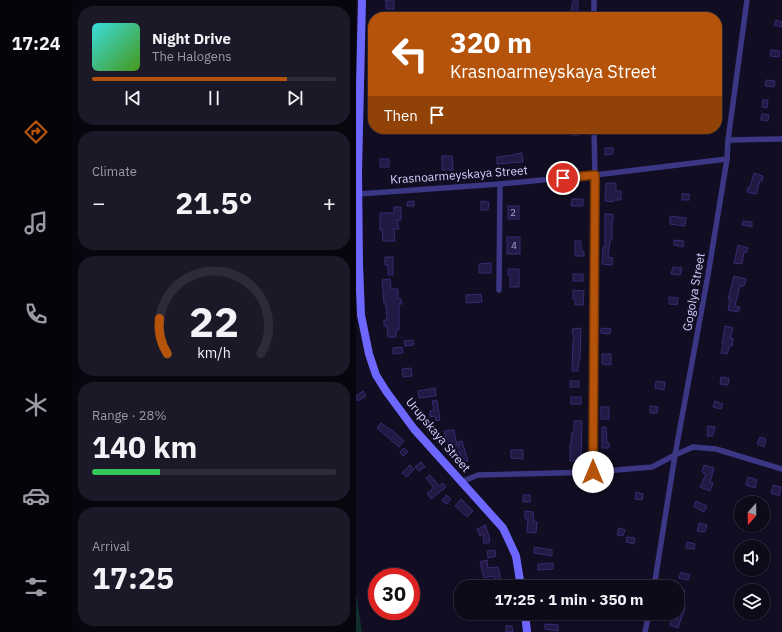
<!DOCTYPE html>
<html lang="en">
<head>
<meta charset="utf-8">
<style>
	:root { --surface:#0d0a1a; --page:#1b1827; --text:#f1f3f6; --muted:#9a9aa2; --line:#2d2b39; --accent:#b45309 }
	body { margin:0; font-family:"IBM Plex Sans",sans-serif; background:var(--page); color:var(--text); height:100vh; display:flex; flex-direction:column; font-size:15px; white-space:nowrap }
	* { box-sizing:border-box; margin:0 }
	p { font-size:13px; color:var(--muted) }
	.icon { flex:none; width:22px; height:22px; fill:none; stroke:currentColor; stroke-width:2; stroke-linecap:round; stroke-linejoin:round }
	.map { position:relative; flex:1; overflow:hidden }
	.details { display:flex; flex-direction:column; gap:6px; padding:6px; background:#07060e; width:284px }
	.details>* { flex:none }
	.guide { position:absolute; left:12px; top:12px; width:354px; height:122px; border-radius:16px; box-shadow:0 1px 3px #0004,0 0 0 1px var(--line); background:#b45309; color:#fff; overflow:hidden }
	.needle { width:26px; rotate:200deg }
	.fabs { position:absolute; left:378px; top:496px; display:grid; gap:8px }
	.fabs a { display:grid; place-items:center; width:36px; height:36px; border-radius:50%; background:var(--surface); box-shadow:0 1px 3px #0004,0 0 0 1px var(--line); font-size:20px }
	.speed { position:absolute; left:12px; top:568px; display:flex; gap:8px; font-size:20px; font-weight:700; text-align:center }
	.speed>* { display:grid; place-content:center; width:52px; height:52px; border-radius:50%; background:var(--surface); box-shadow:0 1px 3px #0004,0 0 0 1px var(--line); line-height:1 }
	.speed .limit { border:6px solid #d22; background:#fff; color:#111 }
	.pin { position:absolute; display:grid; place-items:center; width:34px; height:34px; color:#fff; margin:-17px; border:2px solid #fff; border-radius:50%; box-shadow:0 1px 4px #0007 }
	.me { position:absolute; width:44px; margin:-22px; rotate:0deg; stroke-linejoin:round; filter:drop-shadow(0 0 3px #0008) }
	.turn { display:flex; align-items:center; gap:14px; height:84px; padding:0 16px; font-size:18px }
	.turn .icon { width:52px; height:52px; stroke-width:2.5 }
	.turn b { display:block; font-size:28px; line-height:34px }
	.then { display:flex; align-items:center; height:38px; padding:0 16px; background:#0003; gap:8px; font-size:15px }
	.big { font-size:30px; font-weight:700; line-height:1.1 }
	.details .tile { flex:1; display:flex; flex-direction:column; justify-content:center; gap:6px; min-width:0; padding:0 14px; border-radius:16px; background:var(--page) }
	.details .dial { align-items:center; gap:0 }
	.dial svg { height:104px; overflow:visible; fill:none; stroke:var(--line); stroke-width:7; stroke-linecap:round; text-anchor:middle }
	.dial text { fill:var(--text); stroke:none }
	.song { display:flex; align-items:center; gap:12px }
	.cover { width:48px; height:48px; border-radius:6px; background:linear-gradient(135deg,hsl(180 70% 55%),hsl(100 70% 35%)) }
	.played { height:4px; border-radius:2px; background:linear-gradient(90deg,var(--accent) 80%,var(--line) 80%) }
	.keys { display:flex; justify-content:space-around; direction:ltr }
	.heat { display:flex; justify-content:space-between; align-items:center; font-size:22px; direction:ltr }
	.charge { height:6px; border-radius:3px; background:linear-gradient(90deg,#34c759 28%,var(--line) 0) }
	.trip { position:absolute; left:98px; top:580px; width:230px; height:40px; border-radius:16px; background:var(--surface); box-shadow:0 1px 3px #0004,0 0 0 1px var(--line); font-weight:700; line-height:40px; text-align:center }
	main { display:flex; flex:1; min-height:0 }
	.dock { display:flex; flex-direction:column; width:72px; justify-content:space-around; align-items:center; background:#05040a; color:var(--muted) }
	.dock .icon { width:28px; height:28px }
	.dock .current { color:var(--accent) }
	.dock b { font-size:18px; color:var(--text) }
	.map>svg:first-child { display:block }
	.green { fill:#102e2d }
	.building { fill:#221945; stroke:#392a72 }
	.lines { fill:none; stroke-linecap:round; stroke-linejoin:round }
	.street { stroke:#3b3784; stroke-width:5.5 }
	.secondary { stroke:#6d67ff; stroke-width:8 }
	.route-casing { stroke:#753606; stroke-width:10 }
	.route { stroke:#b45309; stroke-width:7 }
	.labels { text-anchor:middle; stroke-width:4; stroke-linejoin:round; paint-order:stroke }
	.number-label { font-size:10px; fill:#a9a2d0 }
	.street-label { font-size:12px; fill:#d6d0ff; stroke:#110d23 }
</style>
</head>
<body>
<main>
<nav class="dock">
<b>17:24</b>
<svg class="icon current" aria-label="directions" viewBox="0 0 24 24"><path d="M12 3l9 9-9 9-9-9zM9 14v-3h6M13 9l2 2-2 2"/></svg>
<svg class="icon" aria-label="music" viewBox="0 0 24 24"><path d="M9 18V5l10-2v13"/><circle cx="6" cy="18" r="3"/><circle cx="16" cy="16" r="3"/></svg>
<svg class="icon" aria-label="phone" viewBox="0 0 24 24"><path d="M5 4h4l2 5-3 2q2 4 5 5l2-3 5 2v4C11 20 4 13 5 4z"/></svg>
<svg class="icon" aria-label="climate" viewBox="0 0 24 24"><path d="M12 3v18M4 7l16 10M4 17L20 7"/></svg>
<svg class="icon" aria-label="car" viewBox="0 0 24 24"><path d="M5 17H2v-5l4-1 3-4h7l3 4 3 1v5h-3M9 17h6M6 11h13"/><circle cx="7" cy="17" r="2"/><circle cx="17" cy="17" r="2"/></svg>
<svg class="icon" aria-label="filters" viewBox="0 0 24 24"><path d="M4 7h16M4 17h16"/><circle cx="9" cy="7" r="2"/><circle cx="15" cy="17" r="2"/></svg>
</nav>
<section class="details">
<div class="tile">
<div class="song"><i class="cover"></i><div><b>Night Drive</b><p>The Halogens</p></div></div>
<div class="played"></div>
<div class="keys"><svg class="icon" aria-label="previous" viewBox="0 0 24 24"><path d="M18 5L8 12l10 7zM5 5v14"/></svg><svg class="icon" aria-label="pause" viewBox="0 0 24 24"><path d="M8 5v14M16 5v14"/></svg><svg class="icon" aria-label="next" viewBox="0 0 24 24"><path d="M6 5l10 7-10 7zM19 5v14"/></svg></div>
</div>
<div class="tile"><p>Climate</p>
<div class="heat"><a>−</a><b class="big">21.5°</b><a>+</a></div>
</div>
<div class="tile dial"><svg viewBox="0 0 100 80">
<path d="M14 69A42 42 0 1 1 86 69"/>
<path d="M14 69A42 42 0 0 1 8 42" stroke="#b45309"/>
<text x="50" y="56" font-size="32" font-weight="700">22</text>
<text x="50" y="72" font-size="11">km/h</text>
</svg></div>
<div class="tile"><p>Range · 28%</p><b class="big">140 km</b><div class="charge"></div></div>
<div class="tile"><p>Arrival</p><b class="big">17:25</b></div>
</section>
<div class="map">
<svg width="426" height="632" viewBox="0 0 426 632">
	<rect width="100%" height="100%" fill="#110d23"/>
	<path class="green" d="M0 593 6 632H0Z"/>
	<g class="building">
		<rect x="30" y="0" width="8" height="9"/>
		<path d="M217 1H222V11H223L222 17 214 16Z"/>
		<path d="M420 20 426 22V27L418 25Z"/>
		<path d="M415 50 424 51 423 57 414 56Z"/>
		<path d="M410 80 419 81 418 87 409 86Z"/>
		<path d="M407 100H412L411 108 406 107Z"/>
		<path d="M406 114 413 115 412 121 405 120Z"/>
		<path d="M24 129H40V133L24 134Z"/>
		<rect x="215" y="129" width="8" height="6"/>
		<path d="M249 148H257V154L249 155Z"/>
		<path d="M166 153 167 162 141 164V157L158 155V154Z"/>
		<path d="M86 156H96L97 170H86Z"/>
		<rect x="24" y="159" width="9" height="8"/>
		<path d="M398 173 407 176 406 181H404L400 194 391 192 392 187H394Z"/>
		<path d="M250 183H260V191H265V200H258L257 202 249 201Z"/>
		<rect x="326" y="194" width="7" height="6"/>
		<path d="M216 199H227V206H215Z"/>
		<path d="M58 201V206H51V202Z"/>
		<path d="M125 201 133 202 132 210H125Z"/>
		<rect x="152" y="206" width="11" height="13"/>
		<path d="M38 207H45V220H41L43 229H38L39 241H27L26 230H24V213H38Z"/>
		<path d="M249 214H257V221H256V240H254L252 257 257 258 256 265 246 264 247 247H249Z"/>
		<path d="M314 216 330 218 329 226 314 224Z"/>
		<path d="M387 221 396 222V227L386 225Z"/>
		<rect x="151" y="237" width="13" height="17"/>
		<path d="M318 240 328 241 327 247 318 245Z"/>
		<path d="M219 241H225V251H228V256H219Z"/>
		<path d="M382 245 392 248 390 253 388 252 386 264 378 263Z"/>
		<path d="M29 257H37V275H32V265H29Z"/>
		<path d="M135 263V273H123V264Z"/>
		<path d="M317 267 326 268 324 275 315 274Z"/>
		<path d="M152 269H163V287H154V275H152Z"/>
		<rect x="217" y="274" width="10" height="7"/>
		<path d="M378 276 390 279 388 286H384L379 306 384 307 382 312 372 310 374 299H372Z"/>
		<path d="M34 279 35 289H42V299H45L46 304H43V330H40V337H32L31 326H28V320H31L30 304H28L26 280Z"/>
		<path d="M217 290 228 291 227 305H219V299H217Z"/>
		<path d="M125 294 126 302 110 303V295Z"/>
		<path d="M313 297 322 298 321 305 313 304Z"/>
		<path d="M369 326 377 328 374 338H377L376 346 374 345 371 354 365 353 367 344H366Z"/>
		<path d="M225 328 224 360H223L222 371H216L217 341H218L216 329Z"/>
		<path d="M245 328 255 329 254 334 245 333Z"/>
		<path d="M57 340 58 345 49 346 48 341Z"/>
		<path d="M46 347 47 353 37 354V348Z"/>
		<path d="M246 354H255V365L246 364Z"/>
		<path d="M55 368 56 376 47 377 46 369Z"/>
		<path d="M365 377 373 378 372 385 364 384Z"/>
		<rect x="214" y="381" width="9" height="6"/>
		<path d="M300 381 309 382 308 390 299 388Z"/>
		<path d="M79 388 80 396 63 398 62 391Z"/>
		<path d="M7 391 10 396 2 401 0 398V396Z"/>
		<rect x="215" y="397" width="10" height="7"/>
		<path d="M81 400 84 420 80 421 79 416 74 417V411L78 410 76 401Z"/>
		<path d="M359 401 367 404 365 409 357 407Z"/>
		<path d="M294 406 302 407 301 413H294Z"/>
		<rect x="245" y="407" width="8" height="12"/>
		<path d="M218 421H226L225 460 214 461V444H215L216 432H218Z"/>
		<path d="M25 423 35 430H36L48 441 43 447 21 428Z"/>
		<path d="M352 426 359 427 357 436H351Z"/>
		<path d="M246 427H250L251 443H253V448H246Z"/>
		<path d="M98 430 101 445H103L102 442 106 441 112 461 106 462 104 452 102 453 103 456 100 457 95 442 91 443 88 431Z"/>
		<path d="M404 437 410 439 408 447 401 444Z"/>
		<path d="M48 448 52 452 47 456 44 452Z"/>
		<path d="M155 450H167V459L155 458Z"/>
		<path d="M65 462 69 467 63 471 59 467Z"/>
		<path d="M54 465 58 469 51 477 46 473Z"/>
		<path d="M348 465 358 468 354 482 357 483 354 491 344 487 350 474 346 472Z"/>
		<path d="M74 475 83 486 87 483 90 487 75 499 71 493 78 488 70 478Z"/>
		<path d="M392 477 401 480 399 488 390 485Z"/>
		<path d="M231 483 239 485 238 492 230 490Z"/>
		<path d="M417 485 425 487 423 496 415 493Z"/>
		<path d="M280 492 287 494 286 500 279 499Z"/>
		<path d="M90 495 95 499 91 504 86 501Z"/>
		<rect x="167" y="495" width="7" height="7"/>
		<path d="M105 499 117 511 111 517 99 506Z"/>
		<path d="M340 501 351 506 348 512 338 507Z"/>
		<path d="M169 511 177 512 178 522H181L180 533 171 532 172 519H169Z"/>
		<path d="M343 523 351 525 349 532 341 531Z"/>
		<path d="M129 524 134 539 133 543H127L128 534 124 536 121 529 129 526Z"/>
		<path d="M263 528 269 530 267 536 261 535Z"/>
		<path d="M271 537 279 538 278 544 270 542Z"/>
		<path d="M331 542 339 544 338 549 330 548Z"/>
		<path d="M178 547 196 550V556L178 553Z"/>
		<path d="M139 550 140 556 132 558 131 551Z"/>
		<path d="M131 560 132 568 142 567 147 587H140L138 576 128 578 124 562Z"/>
		<path d="M197 563V569L182 570V564Z"/>
		<path d="M325 572 334 575 332 580 323 578Z"/>
		<path d="M321 588 329 590 327 597 321 595Z"/>
		<path d="M321 604 329 606 328 613H327L322 628 314 625 316 618 321 620Z"/>
		<path d="M189 624 202 625V631L189 629Z"/>
		<path d="M150 626H156L157 632H150Z"/>
	</g>
	<g class="lines">
		<g class="street">
			<path d="M238 17V0"/>
			<path d="M372 140 426 139"/>
			<path d="M2 194 144 184 239 175 371 159"/>
			<path d="M143 290 144 184"/>
			<path d="M237 472 239 175 238 129"/>
			<path d="M105 482 122 475 237 472 296 467 319 455 337 447 360 449 426 469"/>
			<path d="M298 587 319 455 352 275 371 159 372 140 391 0"/>
			<path d="M289 632 293 613"/>
		</g>
		<g class="secondary">
			<path d="M6 0 2 172 3 264 5 315 13 354 20 375 30 391 58 429 147 528 160 556 165 587"/>
			<path d="M169 613 171 632"/>
		</g>
	</g>
	<g class="lines">
		<defs>
			<path id="route" d="M207 178 239 175 237 472"/>
		</defs>
		<use href="#route" class="route-casing"/>
		<use href="#route" class="route"/>
	</g>
	<g class="labels">
		<g class="number-label">
			<text x="157" y="216">2</text>
			<text x="158" y="249">4</text>
		</g>
		<g class="street-label">
			<text transform="translate(103 175) rotate(-4)" y="4">Krasnoarmeyskaya Street</text>
			<text transform="translate(338 292) rotate(-80)" y="4">Gogolya Street</text>
			<text transform="translate(82 435) rotate(50)" y="4">Urupskaya Street</text>
		</g>
	</g>
</svg>
<div class="fabs">
<a><svg class="needle" viewBox="-14 -14 28 28"><path d="M0-13l5 13h-10z" fill="#e53935"/><path d="M0 13l5-13h-10z" fill="#9a9aa2"/></svg></a>
<a><svg class="icon" aria-label="sound" viewBox="0 0 24 24"><path d="M4 9h4l5-4v14l-5-4H4zM17 9q2 3 0 6"/></svg></a>
<a><svg class="icon" aria-label="layers" viewBox="0 0 24 24"><path d="M12 4l9 5-9 5-9-5zM3 14l9 5 9-5"/></svg></a>
</div>
<div class="speed"><div class="limit">30</div></div>
<div class="pin" style="left:207px;top:178px;background:#d93025"><svg class="icon" aria-label="arrive" viewBox="0 0 24 24"><path d="M6 21V4h12l-3 4 3 4H6"/></svg></div>
<svg class="me" style="left:237px;top:472px" viewBox="-20 -20 40 40"><circle r="19" fill="#fff"/><path d="M0-13L10 11 0 6-10 11z" fill="#b45309"/></svg>
<div class="trip">17:25 · 1 min · 350 m</div>
<div class="guide">
<div class="turn"><svg class="icon" aria-label="left" viewBox="0 0 24 24"><path d="M17 20v-9H6M10 6l-5 5 5 5"/></svg><div><b>320 m</b>Krasnoarmeyskaya Street</div></div>
<div class="then">Then<svg class="icon" aria-label="arrive" viewBox="0 0 24 24"><path d="M6 21V4h12l-3 4 3 4H6"/></svg></div>
</div>
</div>
</main>
</body>
</html>
